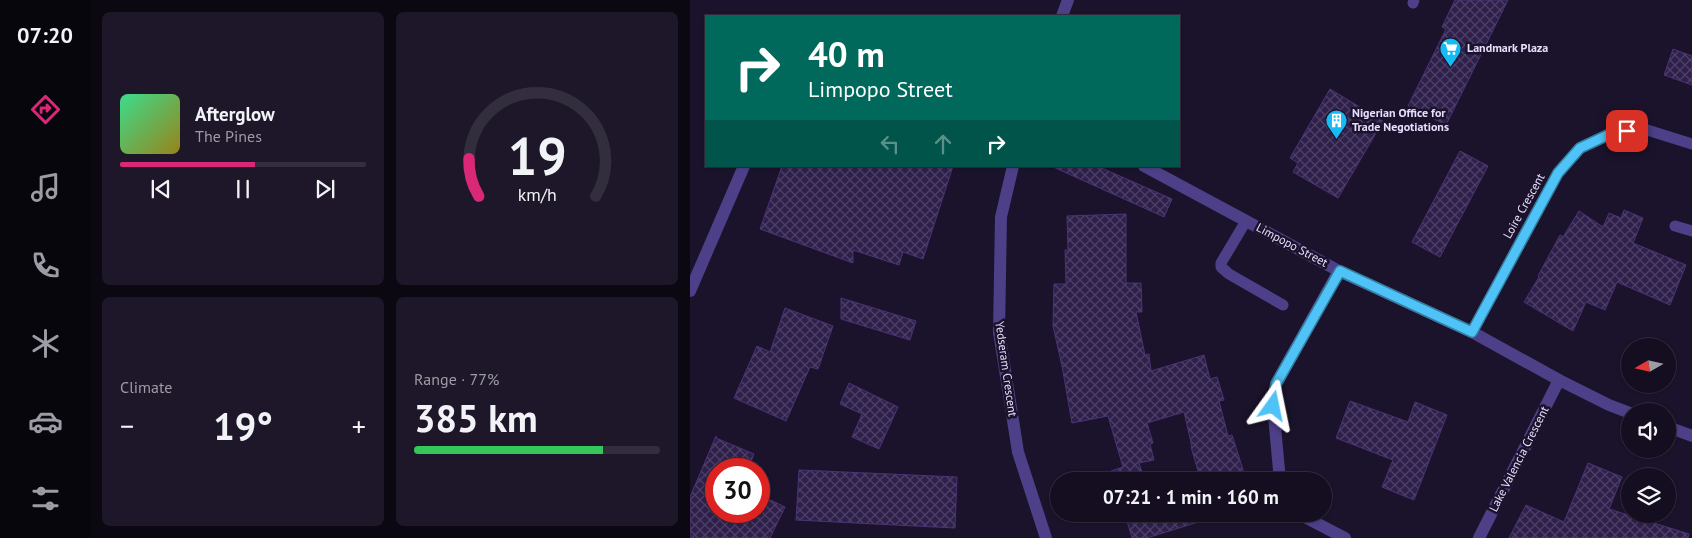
<!DOCTYPE html>
<html lang="en">
<head>
<meta charset="utf-8">
<style>
	:root { --surface:#140e20; --page:#1d1729; --text:#f1f3f6; --muted:#9d9ca5; --line:#332e3e; --accent:#db2777 }
	body { margin:0; font-family:"PT Sans",sans-serif; background:var(--page); color:var(--text); height:100vh; display:flex; flex-direction:column; font-size:19px; white-space:nowrap }
	* { box-sizing:border-box; margin:0 }
	p { font-size:16px; color:var(--muted) }
	.icon { flex:none; width:28px; height:28px; fill:none; stroke:currentColor; stroke-width:2; stroke-linecap:round; stroke-linejoin:round }
	.map { position:relative; flex:1; overflow:hidden }
	.side { display:flex; flex-direction:column; gap:12px; padding:12px; background:#0b0812; width:600px }
	.side>* { flex:none }
	.banner { position:absolute; left:15px; top:15px; width:475px; height:152px; border-radius:0px; box-shadow:0 1px 4px #0004,0 0 0 1px var(--line); background:#00695c; color:#fff; overflow:hidden }
	.needle { width:32px; rotate:261deg }
	.fabs { position:absolute; left:931px; top:338px; display:grid; gap:10px }
	.fabs a { display:grid; place-items:center; width:55px; height:55px; border-radius:50%; background:var(--surface); box-shadow:0 1px 4px #0004,0 0 0 1px var(--line); font-size:25px }
	.speed { position:absolute; left:15px; top:458px; display:flex; gap:10px; font-size:25px; font-weight:700; text-align:center }
	.speed>* { display:grid; place-content:center; width:65px; height:65px; border-radius:50%; background:var(--surface); box-shadow:0 1px 4px #0004,0 0 0 1px var(--line); line-height:1 }
	.speed .limit { border:8px solid #d22; background:#fff; color:#111 }
	.pin { position:absolute; display:grid; place-items:center; width:42px; height:42px; color:#fff; margin:-21px; border-radius:10px; box-shadow:0 2px 8px #0006 }
	.me { position:absolute; width:55px; margin:-28px; rotate:12deg; stroke-linejoin:round; filter:drop-shadow(0 0 4px #0008) }
	.turn { display:flex; align-items:center; gap:18px; height:105px; padding:0 20px; font-size:22px }
	.turn .icon { width:65px; height:65px; stroke-width:2.5 }
	.turn b { display:block; font-size:35px; line-height:42px }
	.lanes { display:flex; align-items:center; height:48px; padding:0 20px; background:#0003; justify-content:center; gap:25px; direction:ltr }
	.lanes .off { opacity:.35 }
	.big { font-size:38px; font-weight:700; line-height:1.1 }
	.side .widget { flex:1; display:flex; flex-direction:column; justify-content:center; gap:8px; min-width:0; padding:0 18px; border-radius:8px; background:var(--page) }
	.side .dial { align-items:center; gap:0 }
	.dial svg { height:130px; overflow:visible; fill:none; stroke:var(--line); stroke-width:7; stroke-linecap:round; text-anchor:middle }
	.dial text { fill:var(--text); stroke:none }
	.song { display:flex; align-items:center; gap:15px }
	.cover { width:60px; height:60px; border-radius:8px; background:linear-gradient(135deg,hsl(150 70% 55%),hsl(50 70% 35%)) }
	.played { height:5px; border-radius:2px; background:linear-gradient(90deg,var(--accent) 55%,var(--line) 55%) }
	.keys { display:flex; justify-content:space-around; direction:ltr }
	.heat { display:flex; justify-content:space-between; align-items:center; font-size:28px; direction:ltr }
	.charge { height:8px; border-radius:4px; background:linear-gradient(90deg,#34c759 77%,var(--line) 0) }
	.side .tiles { flex:1; display:grid; gap:12px; grid-template-columns:repeat(2,1fr) }
	.trip { position:absolute; left:360px; top:472px; width:282px; height:50px; border-radius:25px; background:var(--surface); box-shadow:0 1px 4px #0004,0 0 0 1px var(--line); font-weight:700; line-height:50px; text-align:center }
	main { display:flex; flex:1; min-height:0 }
	.tabs { display:flex; flex-direction:column; width:90px; justify-content:space-around; align-items:center; background:#08060d; color:var(--muted) }
	.tabs .icon { width:35px; height:35px }
	.tabs .on { color:var(--accent) }
	.tabs b { font-size:22px; color:var(--text) }
	.map>svg:first-child { display:block }
	.building { fill:url(#building-cross-hatch); stroke:#4a3376 }
	.lines { fill:none; stroke-linecap:round; stroke-linejoin:round }
	.service { stroke:#4e4088; stroke-width:11 }
	.minor { stroke:#4e4088; stroke-width:12 }
	.route-casing { stroke:#337fa1; stroke-width:12 }
	.route { stroke:#4fc3f7; stroke-width:9 }
	.labels { text-anchor:middle; stroke-width:5; stroke-linejoin:round; paint-order:stroke }
	.poi-label { font-size:12px; font-weight:bold; fill:#e7defe; stroke:#1b132b; text-anchor:start }
	.street-label { font-size:12px; fill:#e7defe; stroke:#1b132b }
</style>
</head>
<body>
<main>
<nav class="tabs">
<b>07:20</b>
<svg class="icon on" aria-label="directions" viewBox="0 0 24 24"><path d="M12 3l9 9-9 9-9-9zM9 14v-3h6M13 9l2 2-2 2"/></svg>
<svg class="icon" aria-label="music" viewBox="0 0 24 24"><path d="M9 18V5l10-2v13"/><circle cx="6" cy="18" r="3"/><circle cx="16" cy="16" r="3"/></svg>
<svg class="icon" aria-label="phone" viewBox="0 0 24 24"><path d="M5 4h4l2 5-3 2q2 4 5 5l2-3 5 2v4C11 20 4 13 5 4z"/></svg>
<svg class="icon" aria-label="climate" viewBox="0 0 24 24"><path d="M12 3v18M4 7l16 10M4 17L20 7"/></svg>
<svg class="icon" aria-label="car" viewBox="0 0 24 24"><path d="M5 17H2v-5l4-1 3-4h7l3 4 3 1v5h-3M9 17h6M6 11h13"/><circle cx="7" cy="17" r="2"/><circle cx="17" cy="17" r="2"/></svg>
<svg class="icon" aria-label="filters" viewBox="0 0 24 24"><path d="M4 7h16M4 17h16"/><circle cx="9" cy="7" r="2"/><circle cx="15" cy="17" r="2"/></svg>
</nav>
<section class="side">
<div class="tiles">
<div class="widget">
<div class="song"><i class="cover"></i><div><b>Afterglow</b><p>The Pines</p></div></div>
<div class="played"></div>
<div class="keys"><svg class="icon" aria-label="previous" viewBox="0 0 24 24"><path d="M18 5L8 12l10 7zM5 5v14"/></svg><svg class="icon" aria-label="pause" viewBox="0 0 24 24"><path d="M8 5v14M16 5v14"/></svg><svg class="icon" aria-label="next" viewBox="0 0 24 24"><path d="M6 5l10 7-10 7zM19 5v14"/></svg></div>
</div>
<div class="widget dial"><svg viewBox="0 0 100 80">
<path d="M14 69A42 42 0 1 1 86 69"/>
<path d="M14 69A42 42 0 0 1 8 46" stroke="#db2777"/>
<text x="50" y="56" font-size="32" font-weight="700">19</text>
<text x="50" y="72" font-size="11">km/h</text>
</svg></div>
<div class="widget"><p>Climate</p>
<div class="heat"><a>−</a><b class="big">19°</b><a>+</a></div>
</div>
<div class="widget"><p>Range · 77%</p><b class="big">385 km</b><div class="charge"></div></div>
</div>
</section>
<div class="map">
<svg width="1002" height="538" viewBox="0 0 1002 538">
	<defs>
		<pattern id="building-cross-hatch" width="8" height="8" patternUnits="userSpaceOnUse" patternTransform="scale(1.25)"><rect width="8" height="8" fill="#2f204b"/><path d="M0 0l8 8M0 8l8-8" fill="none" stroke="#4d4066"/></pattern>
	</defs>
	<rect width="100%" height="100%" fill="#1b132b"/>
	<g class="building">
		<path d="M765 0H818L756 125 718 106 756 29 752 27Z"/>
		<path d="M983 49 1002 56V85L974 75Z"/>
		<path d="M640 89 693 121 648 198 603 172 608 163 600 158Z"/>
		<path d="M770 151 798 166 750 257 722 242Z"/>
		<path d="M92 166H263L233 259 213 252 209 265 163 250V263L70 229Z"/>
		<path d="M361 166H407L482 199 474 217Z"/>
		<path d="M934 210 953 218 943 243 996 265 980 305 927 282 915 310 896 302 883 331 834 302 849 277 848 276 870 235 873 237 889 211 913 227 919 213 931 218Z"/>
		<path d="M436 214V283H451L452 312H446L455 355 459 354 461 371 514 355 520 379 527 377 534 400 529 401 538 436 542 435 555 476 538 481H511L501 447H502L494 412 457 423 463 443 460 444 464 460 449 463 455 481H425L421 471 433 467 418 416 382 423 372 366 363 326 364 284H376L375 250H378L377 216Z"/>
		<path d="M151 298 226 321 220 340 151 319Z"/>
		<path d="M95 308 143 326 128 369 120 367 96 421 44 398 67 346 80 352Z"/>
		<path d="M159 383 208 407 189 449 162 437 172 414 150 404Z"/>
		<path d="M660 401 718 422 725 402 757 415 724 500 692 487 703 460 646 438Z"/>
		<path d="M26 436V438L64 454 58 469H26V511H69L74 497 95 507 80 538H0V497Z"/>
		<path d="M898 463 932 477 919 509 999 534 998 538H819L836 505 874 522Z"/>
		<path d="M109 470 267 477 265 528 106 520Z"/>
		<path d="M435 514H521V518L457 538H442Z"/>
	</g>
	<g class="lines">
		<g class="service">
			<path d="M723 3 724 0"/>
			<path d="M556 221 531 263V267L539 274 593 305"/>
			<path d="M985 226 1002 231"/>
			<path d="M782 332 868 173 890 148 920 134 954 129 1002 144"/>
		</g>
		<g class="minor">
			<path d="M372 16 378 0"/>
			<path d="M323 166 311 217 309 332 328 452 356 538"/>
			<path d="M454 166 649 271 782 332 869 380 919 405 940 413"/>
			<path d="M0 291 54 166"/>
			<path d="M978 427 1002 436"/>
			<path d="M590 481 583 405 586 384 649 271"/>
			<path d="M609 514 655 538"/>
			<path d="M789 538 869 380"/>
		</g>
	</g>
	<g class="lines">
		<defs>
			<path id="route" d="M583 406 586 384 650 271 782 332 868 173 890 148 920 134 937 131"/>
		</defs>
		<use href="#route" class="route-casing"/>
		<use href="#route" class="route"/>
	</g>
	<defs>
		<symbol id="supermarket-pin" viewBox="-11 -11 22 30"><path d="M0 17L-7.5 6A9.5 9.5 0 1 1 7.5 6Z" fill="#14bbf4" stroke="#1b132b"/><path d="M-6-5.5h2.5l.6 2H6L4.5 2H-2.5L-4.4-4H-6ZM-1.5 3.2a1.3 1.3 0 1 0 .1 0ZM3 3.2a1.3 1.3 0 1 0 .1 0Z" fill="#fff"/></symbol>
		<symbol id="building-pin" viewBox="-11 -11 22 30"><path d="M0 17L-7.5 6A9.5 9.5 0 1 1 7.5 6Z" fill="#14bbf4" stroke="#1b132b"/><path d="M-4-6H4V6H1V3H-1V6H-4ZM-2.5-4.3h1.7v1.8h-1.7ZM.8-4.3h1.7v1.8H.8ZM-2.5-1h1.7V.8h-1.7ZM.8-1h1.7V.8H.8Z" fill="#fff"/></symbol>
	</defs>
	<g fill-rule="evenodd">
		<use href="#supermarket-pin" x="748" y="36" width="25" height="34"/>
		<use href="#building-pin" x="634" y="108" width="25" height="34"/>
	</g>
	<g class="labels">
		<g class="poi-label">
			<text x="777" y="52">Landmark Plaza</text>
			<text x="662" y="117">Nigerian Office for<tspan x="662" dy="14">Trade Negotiations</tspan></text>
		</g>
		<g class="street-label">
			<text transform="translate(834 206) rotate(-61)" y="4">Loire Crescent</text>
			<text transform="translate(602 245) rotate(28)" y="4">Limpopo Street</text>
			<text transform="translate(316 369) rotate(82)" y="4">Yedseram Crescent</text>
			<text transform="translate(829 459) rotate(-63)" y="4">Lake Valencia Crescent</text>
		</g>
	</g>
</svg>
<div class="fabs">
<a><svg class="needle" viewBox="-14 -14 28 28"><path d="M0-13l5 13h-10z" fill="#e53935"/><path d="M0 13l5-13h-10z" fill="#9d9ca5"/></svg></a>
<a><svg class="icon" aria-label="sound" viewBox="0 0 24 24"><path d="M4 9h4l5-4v14l-5-4H4zM17 9q2 3 0 6"/></svg></a>
<a><svg class="icon" aria-label="layers" viewBox="0 0 24 24"><path d="M12 4l9 5-9 5-9-5zM3 14l9 5 9-5"/></svg></a>
</div>
<div class="speed"><div class="limit">30</div></div>
<div class="pin" style="left:937px;top:131px;background:#d93025"><svg class="icon" aria-label="arrive" viewBox="0 0 24 24"><path d="M6 21V4h12l-3 4 3 4H6"/></svg></div>
<svg class="me" style="left:583px;top:406px" viewBox="-20 -20 40 40"><path d="M0-17L14 15 0 8-14 15z" fill="#4fc3f7" stroke="#fff" stroke-width="4"/></svg>
<div class="trip">07:21 · 1 min · 160 m</div>
<div class="banner">
<div class="turn"><svg class="icon" aria-label="right" viewBox="0 0 24 24"><path d="M7 20v-9h11M14 6l5 5-5 5"/></svg><div><b>40 m</b>Limpopo Street</div></div>
<div class="lanes"><svg class="icon off" aria-label="left" viewBox="0 0 24 24"><path d="M17 20v-9H6M10 6l-5 5 5 5"/></svg><svg class="icon off" aria-label="ahead" viewBox="0 0 24 24"><path d="M12 20V5M6 11l6-6 6 6"/></svg><svg class="icon" aria-label="right" viewBox="0 0 24 24"><path d="M7 20v-9h11M14 6l5 5-5 5"/></svg></div>
</div>
</div>
</main>
</body>
</html>
